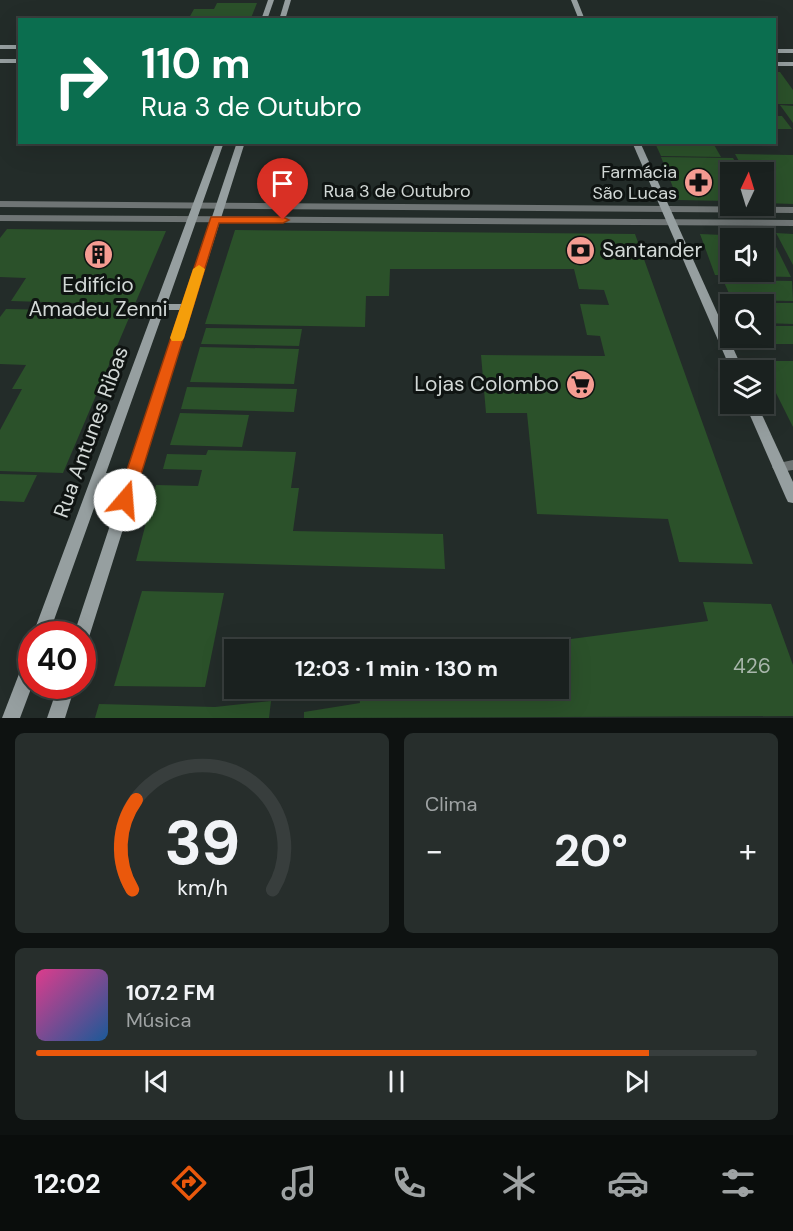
<!DOCTYPE html>
<html lang="pt">
<head>
<meta charset="utf-8">
<style>
	:root { --surface:#1a211f; --page:#272e2c; --text:#f1f3f6; --muted:#9fa3a4; --line:#383e3d; --accent:#ea580c }
	body { margin:0; font-family:"DM Sans",sans-serif; background:var(--page); color:var(--text); height:100vh; display:flex; flex-direction:column; font-size:22px; white-space:nowrap }
	* { box-sizing:border-box; margin:0 }
	p { font-size:20px; color:var(--muted) }
	.icon { flex:none; width:33px; height:33px; fill:none; stroke:currentColor; stroke-width:2; stroke-linecap:round; stroke-linejoin:round }
	.map { position:relative; height:718px; overflow:hidden }
	.drawer { display:flex; flex-direction:column; gap:15px; padding:15px; background:#0e1211; flex:1 }
	.drawer>* { flex:none }
	.banner { position:absolute; left:18px; top:18px; width:758px; height:126px; border-radius:0px; box-shadow:0 6px 24px #0002,0 0 0 2px var(--line); background:#0b6e4f; color:#fff; overflow:hidden }
	.needle { width:39px; rotate:4deg }
	.fabs { position:absolute; left:720px; top:162px; display:grid; gap:12px }
	.fabs a { display:grid; place-items:center; width:54px; height:54px; border-radius:0px; background:var(--surface); box-shadow:0 6px 24px #0002,0 0 0 2px var(--line); font-size:30px }
	.speed { position:absolute; left:18px; top:621px; display:flex; gap:12px; font-size:30px; font-weight:700; text-align:center }
	.speed>* { display:grid; place-content:center; width:78px; height:78px; border-radius:50%; background:var(--surface); box-shadow:0 6px 24px #0002,0 0 0 2px var(--line); line-height:1 }
	.speed .limit { border:9px solid #d22; background:#fff; color:#111 }
	.pin { position:absolute; display:grid; place-items:center; width:51px; height:51px; color:#fff; margin:-62px -26px; border-radius:50% 50% 50% 0; rotate:-45deg; box-shadow:0 0 6px #0007 }
	.pin .icon { rotate:45deg }
	.me { position:absolute; width:66px; margin:-33px; rotate:18deg; stroke-linejoin:round; filter:drop-shadow(0 0 4px #0008) }
	.turn { display:flex; align-items:center; gap:21px; height:126px; padding:0 24px; font-size:27px }
	.turn .icon { width:78px; height:78px; stroke-width:2.5 }
	.turn b { display:block; font-size:42px; line-height:51px }
	.big { font-size:45px; font-weight:700; line-height:1.1 }
	.drawer .card { flex:1; display:flex; flex-direction:column; justify-content:center; gap:9px; min-width:0; padding:0 21px; border-radius:9px; background:var(--page) }
	.drawer .dial { align-items:center; gap:0 }
	.dial svg { height:156px; overflow:visible; fill:none; stroke:var(--line); stroke-width:7; stroke-linecap:round; text-anchor:middle }
	.dial text { fill:var(--text); stroke:none }
	.song { display:flex; align-items:center; gap:18px }
	.cover { width:72px; height:72px; border-radius:9px; background:linear-gradient(135deg,hsl(330 70% 55%),hsl(210 70% 35%)) }
	.played { height:6px; border-radius:3px; background:linear-gradient(90deg,var(--accent) 85%,var(--line) 85%) }
	.keys { display:flex; justify-content:space-around; direction:ltr }
	.heat { display:flex; justify-content:space-between; align-items:center; font-size:33px; direction:ltr }
	.drawer .tiles { flex:1; display:grid; gap:15px; grid-template-columns:1fr 1fr }
	.card:last-child { grid-column:span 2 }
	.trip { position:absolute; left:224px; top:639px; width:345px; height:60px; border-radius:0px; background:var(--surface); box-shadow:0 6px 24px #0002,0 0 0 2px var(--line); font-weight:700; line-height:60px; text-align:center }
	.menu { display:flex; height:96px; justify-content:space-around; align-items:center; background:#0a0d0c; color:var(--muted) }
	.menu .icon { width:42px; height:42px }
	.menu .active { color:var(--accent) }
	.menu b { font-size:27px; color:var(--text) }
	.map>svg:first-child { display:block }
	.building { fill:#2b512a; fill-rule:evenodd }
	.lines { fill:none; stroke-linecap:round; stroke-linejoin:round }
	.street { fill:#6f7575; fill-rule:evenodd }
	.secondary { fill:#969fa0; fill-rule:evenodd }
	.route { fill:#ea580c; stroke:#983908; stroke-width:1.5 }
	.slow { fill:#f59e0b }
	.labels { text-anchor:middle; stroke-width:6; stroke-linejoin:round; paint-order:stroke }
	.far-poi-label { font-size:18px; fill:#d2d8d6; stroke:#0f1412; text-anchor:end }
	.far-street-label { font-size:18px; fill:#d2d8d6; stroke:#0f1412 }
	.poi-label { font-size:21px; fill:#d2d8d6; stroke:#0f1412; text-anchor:start }
	.street-label { font-size:21px; fill:#d2d8d6; stroke:#0f1412 }
	.near-number-label { font-size:21px; fill:#a8b6ab }
</style>
</head>
<body>
<div class="map">
<svg width="793" height="718" viewBox="0 0 793 718">
	<rect width="100%" height="100%" fill="#232c29"/>
	<g class="building">
		<path d="M217 3H257L251 18H189L194 9H214Z"/>
		<path d="M774 72H780L793 90V104H774Z"/>
		<path d="M780 105 793 106V123Z"/>
		<path d="M774 116H782L792 129H774Z"/>
		<path d="M655 143H713L721 157 661 156Z"/>
		<path d="M735 154 793 155V204L764 203V172H745Z"/>
		<path d="M661 157 733 158 741 172H730V201L678 200Z"/>
		<path d="M7 229 166 231 63 473 0 471V430L22 389H12L26 365 0 364V317L6 309 106 311 109 304 11 301 26 278 0 277V238Z"/>
		<path d="M235 230 635 234 753 564 679 562 668 519 537 514 527 413H486L481 355 605 356 600 336 587 335 580 304 609 305 604 290 579 289 574 269H390L389 296H366L365 327 205 324Z"/>
		<path d="M776 233 793 234V265Z"/>
		<path d="M700 234 771 237 791 277 715 275ZM730 238H764V272H730Z"/>
		<path d="M723 280 792 281 793 301 732 300Z"/>
		<path d="M764 303H793V324L764 323Z"/>
		<path d="M764 326H793V344H751L748 338H764Z"/>
		<path d="M206 328 302 329 299 346 201 344Z"/>
		<path d="M200 347 299 349 294 384 190 382Z"/>
		<path d="M760 361H793V427Z"/>
		<path d="M187 387 297 389 294 412 181 409Z"/>
		<path d="M180 413 249 415 242 447 170 445Z"/>
		<path d="M208 450 296 452 291 488H299L293 531 443 534 445 569 136 561 156 485 198 486 202 470 163 469 167 454 206 455Z"/>
		<path d="M0 474 37 475 24 502 0 501Z"/>
		<path d="M142 591 224 593 205 687 114 686Z"/>
		<path d="M703 602 771 604 793 665V716L304 718V712L360 703 358 688H558V650L503 648 708 621Z"/>
		<path d="M271 701 269 718H95L99 704 215 707Z"/>
	</g>
	<g class="lines">
		<g class="street">
			<path d="M0 201 793 207V213L0 207Z"/>
			<path d="M0 215 793 220V226L0 221Z"/>
			<path d="M793 460V470L779 472 774 470 772 467 774 464Z"/>
		</g>
		<g class="secondary">
			<path d="M268 0H274L267 20H261Z"/>
			<path d="M285 0H291L285 20H279Z"/>
			<path d="M571 0H577L585 20H579Z"/>
			<rect x="0" y="45" width="20" height="4"/>
			<rect x="774" y="49" width="19" height="4"/>
			<rect x="0" y="59" width="20" height="4"/>
			<rect x="774" y="62" width="19" height="4"/>
			<path d="M216 142H224L167 304H183L237 142H245L90 634 88 639 82 640V634H74L124 483H103L49 634H33ZM164 310H181L127 473H106Z"/>
			<path d="M632 142H640L743 370H731Z"/>
			<path d="M745 404H757L793 482V503L788 502 786 498Z"/>
			<path d="M32 654V686L20 718H2L24 661 26 656Z"/>
			<path d="M58 686H75L65 718H47Z"/>
		</g>
	</g>
	<path class="route" d="M211 217H283L289 220 283 223H219L133 500 131 504H119L117 500Z"/>
	<path class="slow" d="M199 265 205 269 184 338 182 341H172L170 338 193 269Z"/>
	<defs>
		<symbol id="pharmacy-disc" viewBox="-11 -11 22 22"><circle r="9.5" fill="#f59c92" stroke="#0f1412"/><path d="M-2-6h4v4h4v4h-4v4h-4v-4h-4v-4h4Z" fill="#111"/></symbol>
		<symbol id="bank-disc" viewBox="-11 -11 22 22"><circle r="9.5" fill="#f59c92" stroke="#0f1412"/><path d="M-6-4H6V4H-6ZM0-2.3a2.3 2.3 0 1 0 0 4.6a2.3 2.3 0 1 0 0-4.6Z" fill="#111"/></symbol>
		<symbol id="building-disc" viewBox="-11 -11 22 22"><circle r="9.5" fill="#f59c92" stroke="#0f1412"/><path d="M-4-6H4V6H1V3H-1V6H-4ZM-2.5-4.3h1.7v1.8h-1.7ZM.8-4.3h1.7v1.8H.8ZM-2.5-1h1.7V.8h-1.7ZM.8-1h1.7V.8H.8Z" fill="#111"/></symbol>
		<symbol id="supermarket-disc" viewBox="-11 -11 22 22"><circle r="9.5" fill="#f59c92" stroke="#0f1412"/><path d="M-6-5.5h2.5l.6 2H6L4.5 2H-2.5L-4.4-4H-6ZM-1.5 3.2a1.3 1.3 0 1 0 .1 0ZM3 3.2a1.3 1.3 0 1 0 .1 0Z" fill="#111"/></symbol>
	</defs>
	<g fill-rule="evenodd">
		<use href="#pharmacy-disc" x="682" y="166" width="33" height="33"/>
		<use href="#bank-disc" x="564" y="234" width="33" height="33"/>
		<use href="#building-disc" x="82" y="238" width="33" height="33"/>
		<use href="#supermarket-disc" x="564" y="368" width="33" height="33"/>
	</g>
	<g class="labels">
		<g class="far-poi-label">
			<text x="677" y="178">Farmácia<tspan x="677" dy="21">São Lucas</tspan></text>
		</g>
		<g class="far-street-label">
			<text x="397" y="197">Rua 3 de Outubro</text>
		</g>
		<g class="poi-label">
			<text x="602" y="257">Santander</text>
			<text x="98" y="292" text-anchor="middle">Edifício<tspan x="98" dy="24">Amadeu Zenni</tspan></text>
			<text x="559" y="391" text-anchor="end">Lojas Colombo</text>
		</g>
		<g class="street-label">
			<text transform="translate(91 432) rotate(-70)" y="7">Rua Antunes Ribas</text>
		</g>
		<g class="near-number-label">
			<text x="752" y="673">426</text>
		</g>
	</g>
</svg>
<div class="fabs">
<a><svg class="needle" viewBox="-14 -14 28 28"><path d="M0-13l5 13h-10z" fill="#e53935"/><path d="M0 13l5-13h-10z" fill="#9fa3a4"/></svg></a>
<a><svg class="icon" aria-label="sound" viewBox="0 0 24 24"><path d="M4 9h4l5-4v14l-5-4H4zM17 9q2 3 0 6"/></svg></a>
<a><svg class="icon" aria-label="search" viewBox="0 0 24 24"><circle cx="10" cy="10" r="6"/><path d="M15 15l6 6"/></svg></a>
<a><svg class="icon" aria-label="layers" viewBox="0 0 24 24"><path d="M12 4l9 5-9 5-9-5zM3 14l9 5 9-5"/></svg></a>
</div>
<div class="speed"><div class="limit">40</div></div>
<div class="pin" style="left:283px;top:220px;background:#d93025"><svg class="icon" aria-label="arrive" viewBox="0 0 24 24"><path d="M6 21V4h12l-3 4 3 4H6"/></svg></div>
<svg class="me" style="left:125px;top:500px" viewBox="-20 -20 40 40"><circle r="19" fill="#fff"/><path d="M0-13L10 11 0 6-10 11z" fill="#ea580c"/></svg>
<div class="trip">12:03 · 1 min · 130 m</div>
<div class="banner">
<div class="turn"><svg class="icon" aria-label="right" viewBox="0 0 24 24"><path d="M7 20v-9h11M14 6l5 5-5 5"/></svg><div><b>110 m</b>Rua 3 de Outubro</div></div>
</div>
</div>
<section class="drawer">
<div class="tiles">
<div class="card dial"><svg viewBox="0 0 100 80">
<path d="M14 69A42 42 0 1 1 86 69"/>
<path d="M14 69A42 42 0 0 1 16 23" stroke="#ea580c"/>
<text x="50" y="56" font-size="32" font-weight="700">39</text>
<text x="50" y="72" font-size="11">km/h</text>
</svg></div>
<div class="card"><p>Clima</p>
<div class="heat"><a>−</a><b class="big">20°</b><a>+</a></div>
</div>
<div class="card">
<div class="song"><i class="cover"></i><div><b>107.2 FM</b><p>Música</p></div></div>
<div class="played"></div>
<div class="keys"><svg class="icon" aria-label="previous" viewBox="0 0 24 24"><path d="M18 5L8 12l10 7zM5 5v14"/></svg><svg class="icon" aria-label="pause" viewBox="0 0 24 24"><path d="M8 5v14M16 5v14"/></svg><svg class="icon" aria-label="next" viewBox="0 0 24 24"><path d="M6 5l10 7-10 7zM19 5v14"/></svg></div>
</div>
</div>
</section>
<nav class="menu">
<b>12:02</b>
<svg class="icon active" aria-label="directions" viewBox="0 0 24 24"><path d="M12 3l9 9-9 9-9-9zM9 14v-3h6M13 9l2 2-2 2"/></svg>
<svg class="icon" aria-label="music" viewBox="0 0 24 24"><path d="M9 18V5l10-2v13"/><circle cx="6" cy="18" r="3"/><circle cx="16" cy="16" r="3"/></svg>
<svg class="icon" aria-label="phone" viewBox="0 0 24 24"><path d="M5 4h4l2 5-3 2q2 4 5 5l2-3 5 2v4C11 20 4 13 5 4z"/></svg>
<svg class="icon" aria-label="climate" viewBox="0 0 24 24"><path d="M12 3v18M4 7l16 10M4 17L20 7"/></svg>
<svg class="icon" aria-label="car" viewBox="0 0 24 24"><path d="M5 17H2v-5l4-1 3-4h7l3 4 3 1v5h-3M9 17h6M6 11h13"/><circle cx="7" cy="17" r="2"/><circle cx="17" cy="17" r="2"/></svg>
<svg class="icon" aria-label="filters" viewBox="0 0 24 24"><path d="M4 7h16M4 17h16"/><circle cx="9" cy="7" r="2"/><circle cx="15" cy="17" r="2"/></svg>
</nav>
</body>
</html>
